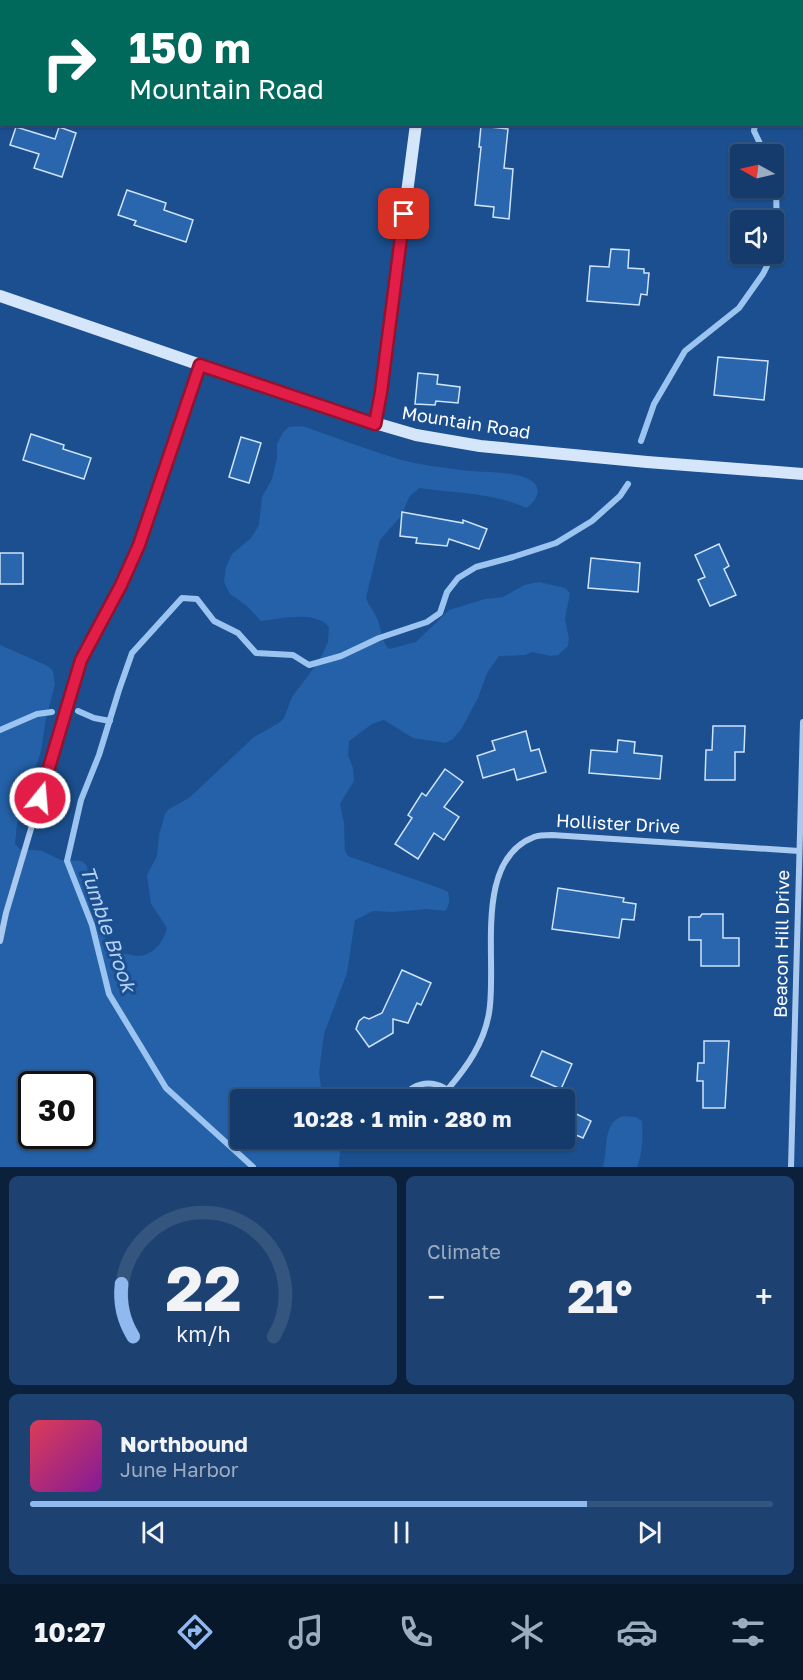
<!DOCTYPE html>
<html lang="en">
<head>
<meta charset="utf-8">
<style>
	:root { --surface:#143b6b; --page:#1d4271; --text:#f1f3f6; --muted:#9dadc1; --line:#33557e; --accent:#90b9f0 }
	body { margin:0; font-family:"Golos Text",sans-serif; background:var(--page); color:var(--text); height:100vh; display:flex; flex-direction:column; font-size:22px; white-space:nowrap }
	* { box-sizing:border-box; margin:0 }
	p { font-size:20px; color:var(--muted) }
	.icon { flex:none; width:33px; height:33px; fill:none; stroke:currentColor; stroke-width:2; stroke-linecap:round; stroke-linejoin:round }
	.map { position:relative; height:1167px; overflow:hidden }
	.sheet { display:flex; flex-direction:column; gap:9px; padding:9px; background:#0b203b; flex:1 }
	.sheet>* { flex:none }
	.hud { position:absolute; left:0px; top:0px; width:804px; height:126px; box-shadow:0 2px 4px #0004,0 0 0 2px var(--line); background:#00695c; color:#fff; overflow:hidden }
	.needle { width:39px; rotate:278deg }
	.tools { position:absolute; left:730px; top:144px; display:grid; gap:12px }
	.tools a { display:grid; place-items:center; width:54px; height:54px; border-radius:6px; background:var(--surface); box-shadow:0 2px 4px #0004,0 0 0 2px var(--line); font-size:30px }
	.speed { position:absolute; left:18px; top:1071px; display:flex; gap:12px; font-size:30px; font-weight:700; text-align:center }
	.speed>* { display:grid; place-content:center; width:78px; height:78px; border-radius:50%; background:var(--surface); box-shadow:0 2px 4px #0004,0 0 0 2px var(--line); line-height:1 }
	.speed .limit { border:3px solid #111; border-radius:9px; background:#fff; color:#111 }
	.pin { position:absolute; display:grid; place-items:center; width:51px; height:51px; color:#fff; margin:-26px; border-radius:12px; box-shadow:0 3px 9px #0006 }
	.me { position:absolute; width:66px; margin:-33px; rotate:17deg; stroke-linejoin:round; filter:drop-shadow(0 0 4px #0008) }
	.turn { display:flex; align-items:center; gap:21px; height:126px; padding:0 30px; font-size:27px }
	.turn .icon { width:78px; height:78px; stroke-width:2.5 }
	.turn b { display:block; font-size:42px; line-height:51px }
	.big { font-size:45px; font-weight:700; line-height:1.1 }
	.sheet .widget { flex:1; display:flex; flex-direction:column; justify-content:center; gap:9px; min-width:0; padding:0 21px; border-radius:9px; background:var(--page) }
	.sheet .dial { align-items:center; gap:0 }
	.dial svg { height:156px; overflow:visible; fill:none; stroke:var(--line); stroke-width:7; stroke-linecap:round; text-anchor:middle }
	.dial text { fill:var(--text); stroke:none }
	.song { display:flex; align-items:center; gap:18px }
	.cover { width:72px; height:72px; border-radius:9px; background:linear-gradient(135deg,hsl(350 70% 55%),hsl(290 70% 35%)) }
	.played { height:6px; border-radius:3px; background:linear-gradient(90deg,var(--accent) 75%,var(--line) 75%) }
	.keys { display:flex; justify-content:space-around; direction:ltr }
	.heat { display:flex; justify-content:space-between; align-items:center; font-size:33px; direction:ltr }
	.sheet .tiles { flex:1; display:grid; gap:9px; grid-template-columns:1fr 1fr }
	.widget:last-child { grid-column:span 2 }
	.trip { position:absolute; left:230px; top:1089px; width:345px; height:60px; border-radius:6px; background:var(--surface); box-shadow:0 2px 4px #0004,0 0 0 2px var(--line); font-weight:700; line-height:60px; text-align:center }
	.tabs { display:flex; height:96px; justify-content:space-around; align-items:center; background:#08182b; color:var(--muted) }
	.tabs .icon { width:42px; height:42px }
	.tabs .current { color:var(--accent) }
	.tabs b { font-size:27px; color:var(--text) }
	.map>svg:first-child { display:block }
	.green { fill:#2461a8; fill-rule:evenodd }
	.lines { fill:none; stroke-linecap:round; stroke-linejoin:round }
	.stream { stroke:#9cc4f0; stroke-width:6 }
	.building { fill:#2a66ad; stroke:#cfe3fa; stroke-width:1.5 }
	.street { stroke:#a9c9ee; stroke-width:6 }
	.secondary { stroke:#d6e6fa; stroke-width:12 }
	.route-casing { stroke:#92132f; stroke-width:15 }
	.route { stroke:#e11d48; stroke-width:10 }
	.labels { text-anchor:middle; stroke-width:6; stroke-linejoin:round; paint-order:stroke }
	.street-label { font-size:18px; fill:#fff; stroke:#1b4f8f }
	.water-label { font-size:20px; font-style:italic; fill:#b5d3f5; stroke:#1b4f8f }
</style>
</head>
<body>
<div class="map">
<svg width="803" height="1167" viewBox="0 0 803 1167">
	<rect width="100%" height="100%" fill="#1b4f8f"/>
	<g class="green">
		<path d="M303 426C334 437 366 449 398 459 418 465 441 467 461 470 481 473 518 470 533 482 543 490 535 503 526 508 496 493 453 493 419 488L409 497 402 515 380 540 366 598C368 605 373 609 376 616 382 627 380 640 389 649L416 642 449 610 485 599 503 597 524 585 539 582 565 588 570 593 565 619 569 639 568 646 558 655 551 656 532 652 525 655 499 656 487 673 478 698 462 728 453 739 446 743 413 738 384 720 372 724 349 741 348 755 353 768 354 781 340 804 344 823 345 851 348 856 442 889 448 892C450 900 450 904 445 911L426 909 393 912 373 911 355 920 347 973 324 1034 319 1073 321 1087 327 1099 240 1100V1138L337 1139 340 1151 339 1167H0V645L48 666 53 671 55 685 46 718 41 751 17 824 15 844 20 849 42 851 61 860 82 861 87 866C88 873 89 881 91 888 94 896 98 903 100 910 105 929 101 951 126 954 132 955 138 957 144 955 157 951 164 940 167 928L151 904 147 875 157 856 159 835 165 814 169 809 189 798 254 737 279 723 284 718 292 697 319 661 328 642 329 627C315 610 280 619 261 621L247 606 230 594 224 582 226 567 232 554 251 538 259 525 262 497 272 479 277 458V444L283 432 289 427ZM32 1084H82V1136H32Z"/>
		<path d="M623 1116 636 1117 642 1121C643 1136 643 1152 637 1167H603C608 1150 602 1123 623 1116Z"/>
	</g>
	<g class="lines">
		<g class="stream">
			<path d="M802 35H803"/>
			<path d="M755 124 754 131 765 154"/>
			<path d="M774 177 776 182 777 243 774 250"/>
			<path d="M641 441 654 404 685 351 739 308 763 274 773 254"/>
			<path d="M78 711 94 718 110 721"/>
			<path d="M0 730 37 714 52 712"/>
			<path d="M253 1167 166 1088 109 994 92 925 67 861 81 800 99 755 119 690 132 653 182 598 197 599 214 621 238 633 256 653 293 655 309 665 341 656 379 638 427 622 440 613 447 592 458 578 476 567 513 557 556 543 592 521 620 496 628 484"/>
		</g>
	</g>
	<g class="building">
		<path d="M481 126 508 129 504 168 513 169 509 219 493 217 494 207 475 205 481 147H479Z"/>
		<path d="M16 127 55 139 59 127 76 133 62 177 34 168 39 154 10 145Z"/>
		<path d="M127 190 166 203 164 210 193 220 186 242 134 225 136 221 118 215Z"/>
		<path d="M611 249 629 250 628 268 644 269V273H649L647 295 641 294 639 305 587 301 590 266 609 267Z"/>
		<path d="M718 357 768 361 764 400 714 395Z"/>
		<path d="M418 373 438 375 437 384 460 387 458 403 436 401 435 405 415 404Z"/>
		<path d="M31 434 64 445 63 449 91 458 84 479 23 460Z"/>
		<path d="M241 437 261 443 249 483 229 477Z"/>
		<path d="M402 512 463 523V520L487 529 479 549 449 539 447 546 416 543 417 538 400 536Z"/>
		<path d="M719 544 729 566 724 569 736 595 710 606 698 580 705 577 695 555Z"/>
		<rect x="0" y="553" width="23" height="31"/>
		<path d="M591 558 640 563 638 592 588 588Z"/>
		<path d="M713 726H745L744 752H735V780H705L706 750H712Z"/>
		<path d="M526 731 531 751 539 749 546 772 517 780 514 769 483 778 477 756 495 750 492 741Z"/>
		<path d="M618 740 635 742 634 753 662 756 660 779 589 773 591 750 617 752Z"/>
		<path d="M445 769 463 782 444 807 459 817 444 840 434 833 418 859 395 844 412 818 408 815 422 793 426 796Z"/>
		<path d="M558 888 624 898 623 902 636 904 634 920 622 919 619 938 552 929Z"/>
		<path d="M702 914H723V938H739V966H701V940H689V917H700Z"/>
		<path d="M402 970 431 983 421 1005 417 1003 408 1023 393 1019V1033L369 1047 356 1029 359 1021 364 1017 369 1019 382 1013Z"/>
		<path d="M704 1041H729L725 1108H703V1081H697L698 1063H704Z"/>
		<path d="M542 1051 572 1064 561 1089 531 1076Z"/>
		<path d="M564 1108 591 1121 583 1138 564 1130Z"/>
	</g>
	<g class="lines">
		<g class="street">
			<path d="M0 941 6 913 81 660 121 585 139 545 200 365"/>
			<path d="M448 1089C467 1067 484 1043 489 1013 498 963 472 861 534 837 539 835 546 835 552 835L799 851"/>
			<path d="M401 1100C414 1078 443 1078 456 1100"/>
			<path d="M408 1138C421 1148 436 1149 449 1138"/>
			<path d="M791 1167 803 722"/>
		</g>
		<g class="secondary">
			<path d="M430 2V0"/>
			<path d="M0 296 334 411 416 435 480 446 647 462 803 474"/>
			<path d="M375 424 381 392 416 124"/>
		</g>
	</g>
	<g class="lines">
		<defs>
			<path id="route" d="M40 798 81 660 121 585 139 545 200 365 375 424 381 392 404 214"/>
		</defs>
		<use href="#route" class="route-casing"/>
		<use href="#route" class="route"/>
	</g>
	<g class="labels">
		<g class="street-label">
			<text transform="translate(466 423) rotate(9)" y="6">Mountain Road</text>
			<text transform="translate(618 824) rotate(3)" y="6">Hollister Drive</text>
			<text transform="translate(782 944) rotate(-89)" y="6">Beacon Hill Drive</text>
		</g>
		<g class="water-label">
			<text transform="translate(108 929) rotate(71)" y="7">Tumble Brook</text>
		</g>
	</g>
</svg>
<div class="tools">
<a><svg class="needle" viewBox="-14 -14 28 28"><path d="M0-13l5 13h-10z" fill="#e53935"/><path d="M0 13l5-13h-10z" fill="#9dadc1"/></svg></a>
<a><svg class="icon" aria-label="sound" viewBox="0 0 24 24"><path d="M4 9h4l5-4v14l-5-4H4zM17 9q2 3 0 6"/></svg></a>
</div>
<div class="speed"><div class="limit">30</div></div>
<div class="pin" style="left:404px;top:214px;background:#d93025"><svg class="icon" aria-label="arrive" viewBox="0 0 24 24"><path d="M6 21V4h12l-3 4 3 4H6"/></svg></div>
<svg class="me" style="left:40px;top:798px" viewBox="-20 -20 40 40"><circle r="17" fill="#e11d48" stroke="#fff" stroke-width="3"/><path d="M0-11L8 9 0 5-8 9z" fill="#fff"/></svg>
<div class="trip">10:28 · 1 min · 280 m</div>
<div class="hud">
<div class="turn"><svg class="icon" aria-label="right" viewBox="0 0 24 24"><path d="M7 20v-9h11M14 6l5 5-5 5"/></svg><div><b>150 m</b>Mountain Road</div></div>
</div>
</div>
<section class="sheet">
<div class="tiles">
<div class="widget dial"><svg viewBox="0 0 100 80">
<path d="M14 69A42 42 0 1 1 86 69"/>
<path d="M14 69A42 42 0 0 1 8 42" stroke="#90b9f0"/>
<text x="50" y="56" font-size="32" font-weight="700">22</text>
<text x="50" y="72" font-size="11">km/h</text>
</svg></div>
<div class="widget"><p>Climate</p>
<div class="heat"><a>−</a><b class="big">21°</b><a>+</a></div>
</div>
<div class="widget">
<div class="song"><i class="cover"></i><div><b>Northbound</b><p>June Harbor</p></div></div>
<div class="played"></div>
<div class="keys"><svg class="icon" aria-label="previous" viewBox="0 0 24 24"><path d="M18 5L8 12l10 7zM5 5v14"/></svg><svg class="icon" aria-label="pause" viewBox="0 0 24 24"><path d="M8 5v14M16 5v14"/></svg><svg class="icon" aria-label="next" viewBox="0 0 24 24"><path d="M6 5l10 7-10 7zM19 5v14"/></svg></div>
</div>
</div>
</section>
<nav class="tabs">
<b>10:27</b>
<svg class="icon current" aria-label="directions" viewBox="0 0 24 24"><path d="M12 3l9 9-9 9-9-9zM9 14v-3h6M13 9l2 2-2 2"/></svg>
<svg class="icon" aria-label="music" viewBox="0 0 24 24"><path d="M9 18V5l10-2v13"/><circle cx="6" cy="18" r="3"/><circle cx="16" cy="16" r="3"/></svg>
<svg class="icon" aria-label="phone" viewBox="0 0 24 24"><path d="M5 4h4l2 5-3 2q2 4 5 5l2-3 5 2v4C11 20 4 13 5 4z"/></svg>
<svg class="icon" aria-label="climate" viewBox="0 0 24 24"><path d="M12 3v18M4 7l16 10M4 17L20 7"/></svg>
<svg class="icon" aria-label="car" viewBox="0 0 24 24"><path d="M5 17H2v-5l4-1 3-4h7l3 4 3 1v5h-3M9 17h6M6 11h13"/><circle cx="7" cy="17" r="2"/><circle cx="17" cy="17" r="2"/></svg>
<svg class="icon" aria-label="filters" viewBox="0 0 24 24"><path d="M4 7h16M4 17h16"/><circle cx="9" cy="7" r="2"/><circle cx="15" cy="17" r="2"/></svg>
</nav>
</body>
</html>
